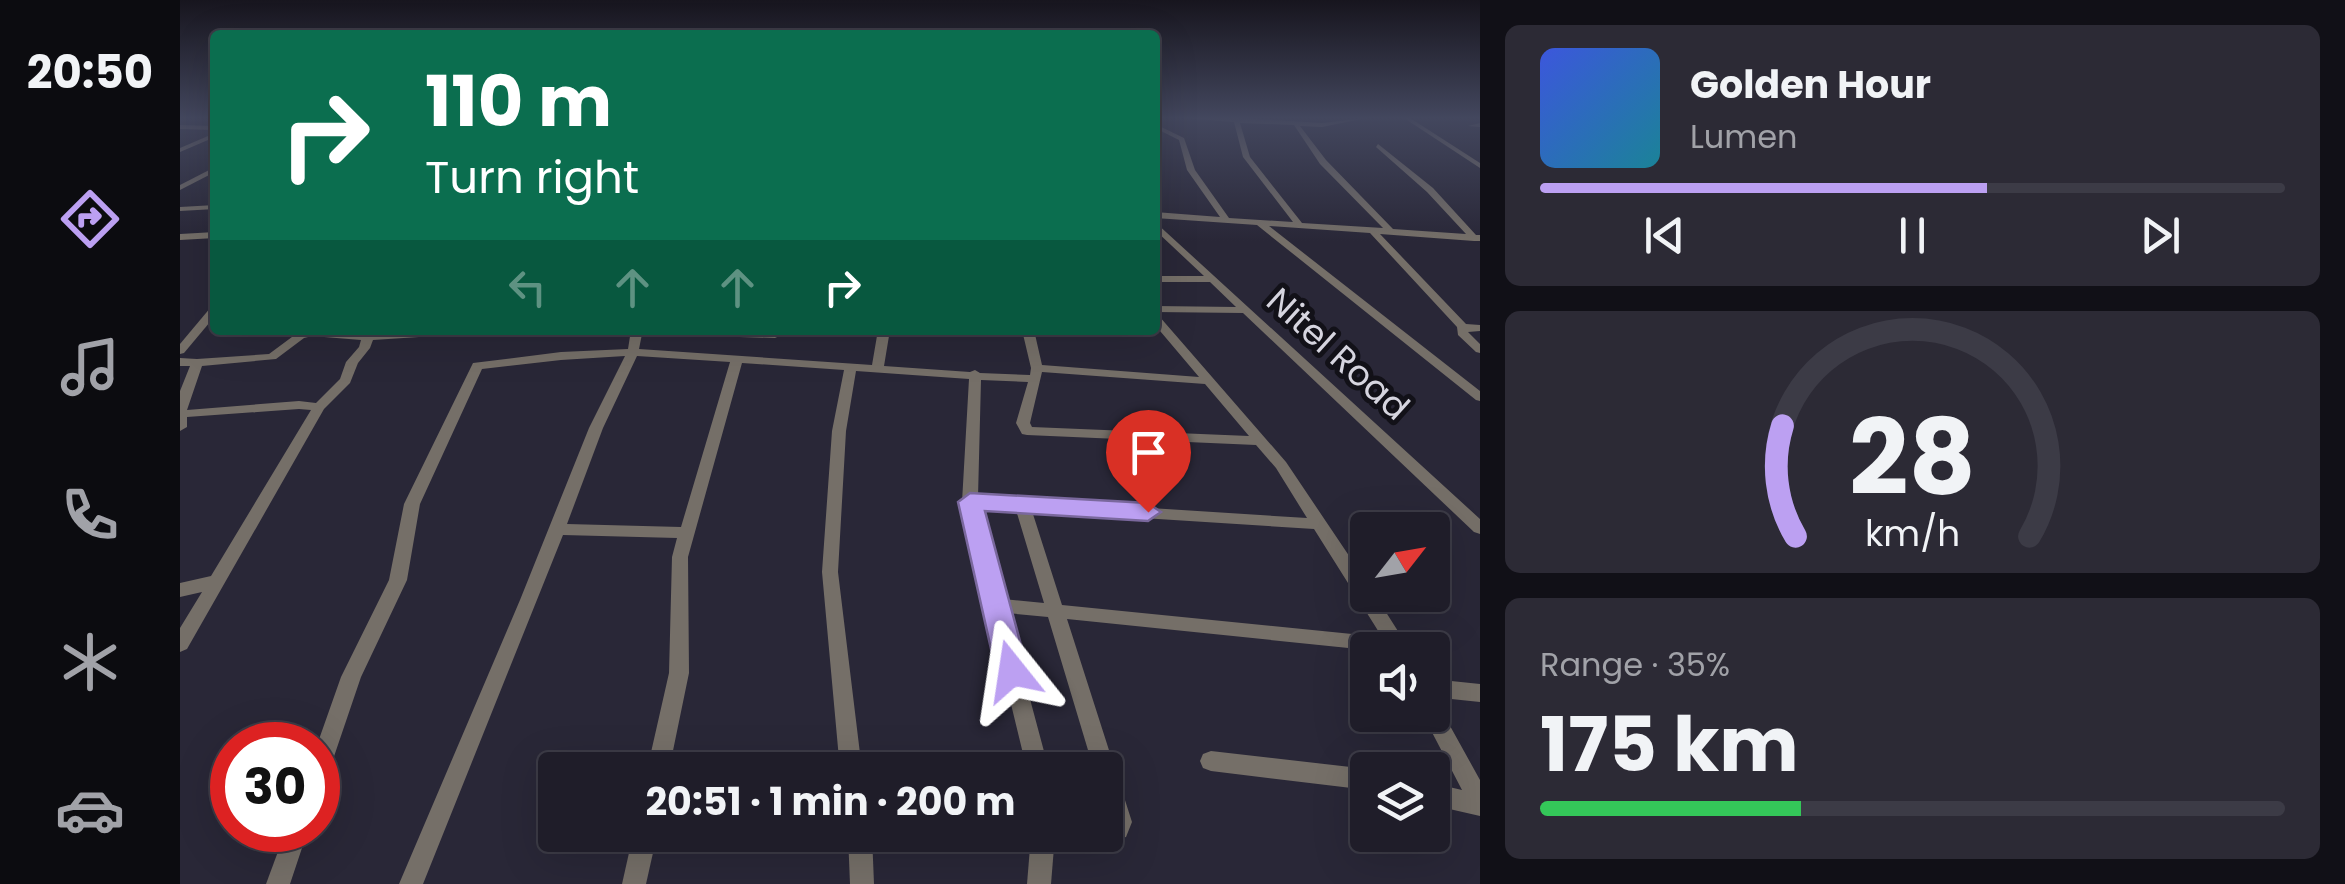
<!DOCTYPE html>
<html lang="en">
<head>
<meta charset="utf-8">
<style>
	:root { --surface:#1f1d29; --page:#2c2a35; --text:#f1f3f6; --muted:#a1a2a8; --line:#3c3b46; --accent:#bca0f2 }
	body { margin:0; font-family:Poppins,sans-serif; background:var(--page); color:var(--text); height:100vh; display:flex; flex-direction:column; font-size:38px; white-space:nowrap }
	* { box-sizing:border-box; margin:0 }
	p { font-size:32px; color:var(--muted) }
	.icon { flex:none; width:55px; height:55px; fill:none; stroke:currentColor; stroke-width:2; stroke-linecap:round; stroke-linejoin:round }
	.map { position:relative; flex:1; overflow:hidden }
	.details { display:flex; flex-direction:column; gap:25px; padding:25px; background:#111017; width:865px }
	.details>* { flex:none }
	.top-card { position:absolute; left:30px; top:30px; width:950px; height:305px; border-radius:10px; box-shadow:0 10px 40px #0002,0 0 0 2px var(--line); background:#0b6e4f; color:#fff; overflow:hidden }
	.needle { width:65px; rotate:59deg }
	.tools { position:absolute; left:1170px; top:512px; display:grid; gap:20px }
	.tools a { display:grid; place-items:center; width:100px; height:100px; border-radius:10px; background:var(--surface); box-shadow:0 10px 40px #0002,0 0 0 2px var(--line); font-size:50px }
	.speed { position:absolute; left:30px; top:722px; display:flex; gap:20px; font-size:50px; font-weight:700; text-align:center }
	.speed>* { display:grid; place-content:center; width:130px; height:130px; border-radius:50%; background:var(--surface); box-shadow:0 10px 40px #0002,0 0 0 2px var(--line); line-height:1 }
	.speed .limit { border:15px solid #d22; background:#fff; color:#111 }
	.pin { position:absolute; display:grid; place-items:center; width:85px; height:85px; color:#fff; margin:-102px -42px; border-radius:50% 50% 50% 0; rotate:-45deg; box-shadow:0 0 10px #0007 }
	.pin .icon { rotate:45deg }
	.me { position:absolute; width:110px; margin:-55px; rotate:345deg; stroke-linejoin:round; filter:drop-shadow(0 0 8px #0008) }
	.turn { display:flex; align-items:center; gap:35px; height:210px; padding:0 50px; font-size:45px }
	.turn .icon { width:130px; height:130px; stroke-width:2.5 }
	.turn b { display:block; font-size:70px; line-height:85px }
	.lanes { display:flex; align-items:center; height:95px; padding:0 50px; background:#0003; justify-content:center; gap:50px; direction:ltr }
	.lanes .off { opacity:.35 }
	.big { font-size:75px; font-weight:700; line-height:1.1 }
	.details .widget { flex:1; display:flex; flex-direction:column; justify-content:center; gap:15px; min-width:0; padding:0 35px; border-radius:15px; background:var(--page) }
	.details .dial { align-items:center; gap:0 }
	.dial svg { height:260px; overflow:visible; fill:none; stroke:var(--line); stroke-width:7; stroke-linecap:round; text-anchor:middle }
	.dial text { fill:var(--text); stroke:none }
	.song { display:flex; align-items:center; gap:30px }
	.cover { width:120px; height:120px; border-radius:15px; background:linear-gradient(135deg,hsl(230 70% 55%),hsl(190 70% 35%)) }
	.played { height:10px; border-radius:5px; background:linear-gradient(90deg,var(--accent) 60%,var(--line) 60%) }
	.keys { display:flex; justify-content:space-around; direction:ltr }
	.charge { height:15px; border-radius:8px; background:linear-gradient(90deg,#34c759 35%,var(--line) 0) }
	.trip { position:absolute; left:358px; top:752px; width:585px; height:100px; border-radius:10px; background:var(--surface); box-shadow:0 10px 40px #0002,0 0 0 2px var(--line); font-weight:700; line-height:100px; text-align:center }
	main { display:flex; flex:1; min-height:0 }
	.tab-bar { display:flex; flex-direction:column; width:180px; justify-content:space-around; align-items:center; background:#0c0c10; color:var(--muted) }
	.tab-bar .icon { width:70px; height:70px }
	.tab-bar .selected { color:var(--accent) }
	.tab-bar b { font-size:45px; color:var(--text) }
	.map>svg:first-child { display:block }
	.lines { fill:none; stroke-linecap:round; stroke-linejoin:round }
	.street { fill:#756f68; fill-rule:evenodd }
	.route { fill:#bca0f2; stroke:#7a689d; stroke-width:2.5 }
	.labels { text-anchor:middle; stroke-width:10; stroke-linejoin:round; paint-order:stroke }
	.street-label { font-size:35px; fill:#d6d5df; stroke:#121118 }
</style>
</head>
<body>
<main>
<nav class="tab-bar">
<b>20:50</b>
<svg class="icon selected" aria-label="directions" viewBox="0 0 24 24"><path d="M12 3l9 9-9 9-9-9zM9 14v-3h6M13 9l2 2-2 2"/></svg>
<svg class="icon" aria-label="music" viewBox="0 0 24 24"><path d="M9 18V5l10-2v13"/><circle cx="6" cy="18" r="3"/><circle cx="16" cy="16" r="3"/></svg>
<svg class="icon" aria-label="phone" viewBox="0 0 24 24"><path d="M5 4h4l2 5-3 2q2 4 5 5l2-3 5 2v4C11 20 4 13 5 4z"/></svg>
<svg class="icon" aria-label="climate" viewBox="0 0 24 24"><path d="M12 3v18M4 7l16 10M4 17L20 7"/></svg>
<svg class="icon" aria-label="car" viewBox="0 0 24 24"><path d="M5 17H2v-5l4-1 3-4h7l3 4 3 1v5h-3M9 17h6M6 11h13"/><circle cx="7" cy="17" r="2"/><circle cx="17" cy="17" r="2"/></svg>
</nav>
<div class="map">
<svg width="1300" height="884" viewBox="0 0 1300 884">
	<rect width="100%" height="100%" fill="#292737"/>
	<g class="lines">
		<g class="street">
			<path d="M1003 118H1059L1142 123 1186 118 1142 127 1120 126 1146 160 1213 229 1286 234 1247 192 1196 147 1198 144 1253 188 1296 235H1300V241H1294L1200 234 1286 324 1300 325V331L1288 332 1300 344V353L1296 352 1278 335 1277 327 1190 233 1089 226 1300 391V401L1296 400 1077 225 975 218V212L1040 217 1007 170 999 140 975 128V124L1004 138 1015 170 1049 218 1113 222 1063 157 1054 122ZM1060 123 1114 125 1140 164 1203 228 1122 223 1070 157Z"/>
			<path d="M1224 118H1230L1300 163V168Z"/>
			<path d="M1300 123V127L1288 126Z"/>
			<path d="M0 125 35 126V130L0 129Z"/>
			<path d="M35 133V137L0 152V148Z"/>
			<path d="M35 167V172L0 190V185Z"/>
			<path d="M35 205V209L0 211V207Z"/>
			<path d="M975 222 1300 519V534L1294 532 1063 313 975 312V306L1056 307 1030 282H975V276H1024L975 230Z"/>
			<path d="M35 232V238L0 240V234Z"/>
			<path d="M35 306V316L4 353 0 354V344L31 307Z"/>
			<path d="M975 315 979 316 1106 462 1188 584V595H1195L1230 650H1188L887 619 952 822 946 837 925 842 917 839 915 835H925V820L929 819 925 806V770H914L868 617 827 613 869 770H847L782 502 789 379 676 371 666 431 658 572 682 770H660L642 572 652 431 664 370 562 363 508 557 509 673 489 770H467L489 673 492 557 497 538 383 535 243 884H219L340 600 409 428 445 356 381 360 302 369 240 504 227 580 181 677 146 780 138 783 137 745 161 677 209 580 224 504 293 363 381 352 448 349 451 330 595 332 601 335 595 338 462 334 459 349 692 365 698 330H710L704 366 790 372 795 370 800 373 850 375 851 368 842 330H854L862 365 1019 377 975 325ZM457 356 550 362 501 527 387 524 423 428ZM862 372 1025 384 1069 436 852 427 850 423ZM801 380 848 382 836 423 842 434 847 435 1076 445 1096 468 1127 518 798 497ZM799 508 836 510 864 603 823 599ZM852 511 1134 529 1202 637 882 605Z"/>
			<path d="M131 330 188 334 246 330H306L300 333 193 340 190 348 178 363 170 383 144 409 7 649 0 652V628L22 592 0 597V583L31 576 131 410 119 409 7 417V427L0 431V391L10 366H0V358L17 359 89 354 116 334ZM132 336 181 340 179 347 166 362 160 379 136 403 119 401 7 410 22 366 96 359 124 338Z"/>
			<path d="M1252 679 1300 684V702L1252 697Z"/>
			<path d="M1252 703 1259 706 1300 780V816L1252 805V783L1282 790 1243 715H1252Z"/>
			<path d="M1031 751 1188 769V790L1031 771 1023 768 1020 761 1023 754Z"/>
			<path d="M106 830H128L110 884H86Z"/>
			<path d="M453 835H477L466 884H442Z"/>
			<path d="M668 835H692L694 884H670Z"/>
			<path d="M851 835H875L871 884H847Z"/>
		</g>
	</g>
	<linearGradient id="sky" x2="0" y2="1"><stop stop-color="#17151e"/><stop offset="0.49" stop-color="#43475e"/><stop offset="1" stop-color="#43475e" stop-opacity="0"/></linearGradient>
	<rect width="1300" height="241" fill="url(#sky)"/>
	<path class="route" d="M790 493 968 503 981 512 968 521 805 511 848 671 843 681 832 685 821 681 816 671 778 502Z"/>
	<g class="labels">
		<g class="street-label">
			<text transform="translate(1158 354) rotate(42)" y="12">Nitel Road</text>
		</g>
	</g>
</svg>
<div class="tools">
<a><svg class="needle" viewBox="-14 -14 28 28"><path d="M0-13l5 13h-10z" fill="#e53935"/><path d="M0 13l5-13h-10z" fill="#a1a2a8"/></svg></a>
<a><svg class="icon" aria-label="sound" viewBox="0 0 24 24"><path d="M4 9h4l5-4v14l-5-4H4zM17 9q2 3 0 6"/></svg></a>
<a><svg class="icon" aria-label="layers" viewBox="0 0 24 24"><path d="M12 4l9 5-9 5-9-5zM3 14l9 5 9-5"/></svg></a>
</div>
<div class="speed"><div class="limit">30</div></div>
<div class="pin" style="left:968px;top:512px;background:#d93025"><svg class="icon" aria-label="arrive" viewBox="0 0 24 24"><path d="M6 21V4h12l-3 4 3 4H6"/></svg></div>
<svg class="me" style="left:832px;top:671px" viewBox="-20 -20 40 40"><path d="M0-17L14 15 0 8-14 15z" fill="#bca0f2" stroke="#fff" stroke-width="4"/></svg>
<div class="trip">20:51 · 1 min · 200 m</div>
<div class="top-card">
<div class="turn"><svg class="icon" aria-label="right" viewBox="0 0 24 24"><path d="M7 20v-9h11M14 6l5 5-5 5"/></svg><div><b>110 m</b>Turn right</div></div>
<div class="lanes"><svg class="icon off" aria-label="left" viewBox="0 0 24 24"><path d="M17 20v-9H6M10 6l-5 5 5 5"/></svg><svg class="icon off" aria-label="ahead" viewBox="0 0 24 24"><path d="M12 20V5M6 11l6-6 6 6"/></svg><svg class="icon off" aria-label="ahead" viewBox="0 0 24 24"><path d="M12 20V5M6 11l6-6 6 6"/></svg><svg class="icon" aria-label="right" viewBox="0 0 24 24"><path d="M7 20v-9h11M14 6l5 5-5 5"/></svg></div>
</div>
</div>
<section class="details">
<div class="widget">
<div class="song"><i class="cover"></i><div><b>Golden Hour</b><p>Lumen</p></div></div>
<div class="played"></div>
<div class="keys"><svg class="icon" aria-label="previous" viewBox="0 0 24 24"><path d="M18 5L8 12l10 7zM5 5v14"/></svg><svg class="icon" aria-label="pause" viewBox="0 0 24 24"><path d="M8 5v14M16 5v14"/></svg><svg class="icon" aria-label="next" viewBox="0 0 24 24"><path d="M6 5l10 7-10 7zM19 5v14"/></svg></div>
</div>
<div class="widget dial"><svg viewBox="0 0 100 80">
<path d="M14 69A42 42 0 1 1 86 69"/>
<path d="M14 69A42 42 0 0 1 10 35" stroke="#bca0f2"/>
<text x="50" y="56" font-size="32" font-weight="700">28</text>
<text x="50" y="72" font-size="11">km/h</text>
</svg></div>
<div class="widget"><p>Range · 35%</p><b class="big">175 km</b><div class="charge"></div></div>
</section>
</main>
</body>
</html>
